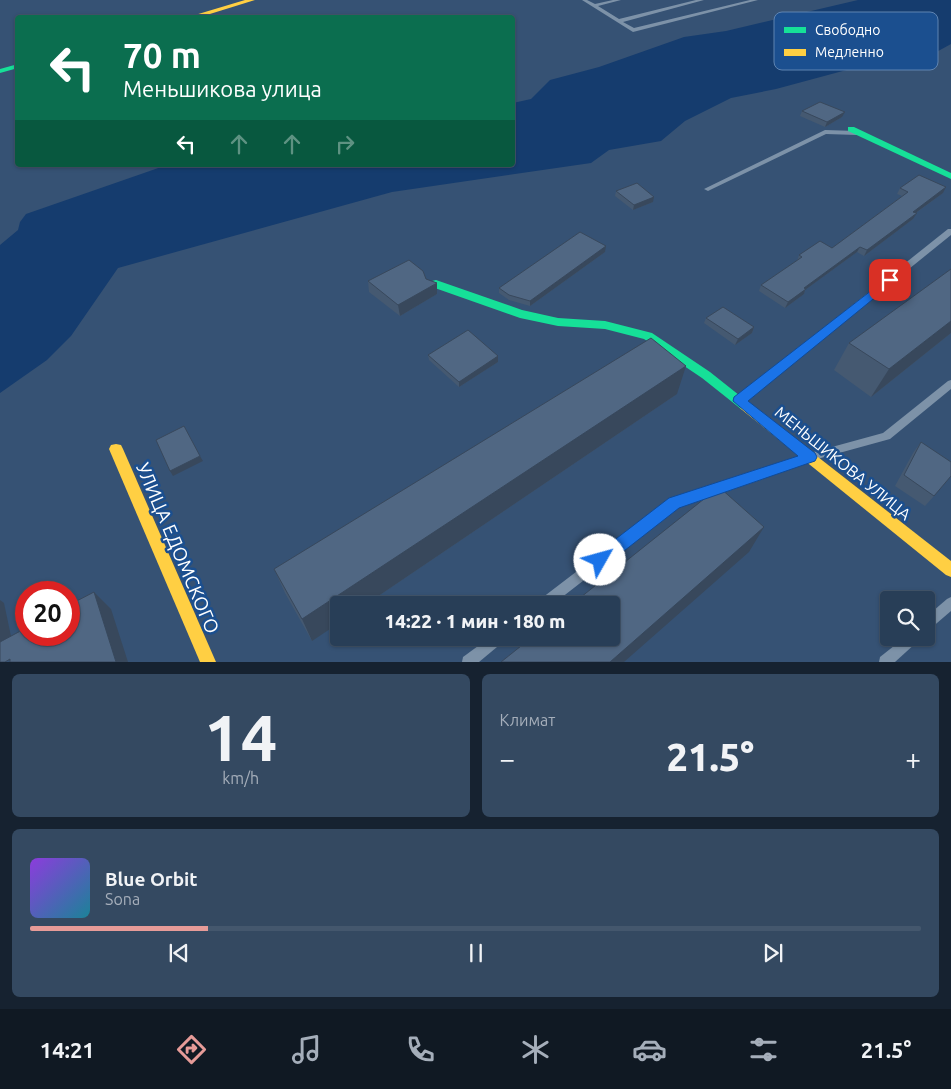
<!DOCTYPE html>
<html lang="ru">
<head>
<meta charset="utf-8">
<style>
	:root { --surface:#283e57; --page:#344961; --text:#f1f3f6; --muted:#a5aeba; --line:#44576d; --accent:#e69b98 }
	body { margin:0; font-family:Ubuntu,sans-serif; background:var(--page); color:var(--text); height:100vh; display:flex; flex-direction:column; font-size:19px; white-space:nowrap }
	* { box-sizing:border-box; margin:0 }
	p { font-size:16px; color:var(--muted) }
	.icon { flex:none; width:28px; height:28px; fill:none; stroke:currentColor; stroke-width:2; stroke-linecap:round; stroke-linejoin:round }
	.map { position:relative; height:662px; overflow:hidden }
	.drawer { display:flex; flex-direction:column; gap:12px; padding:12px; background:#162230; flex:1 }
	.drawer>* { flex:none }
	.hud { position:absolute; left:15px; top:15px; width:500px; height:152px; border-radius:5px; box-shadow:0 1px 4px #0004,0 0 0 1px var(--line); background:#0b6e4f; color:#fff; overflow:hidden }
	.controls { position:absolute; left:880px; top:591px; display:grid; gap:10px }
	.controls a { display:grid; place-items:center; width:55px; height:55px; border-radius:5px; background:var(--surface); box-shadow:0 1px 4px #0004,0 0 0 1px var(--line); font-size:25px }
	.speed { position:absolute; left:15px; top:581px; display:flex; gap:10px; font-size:25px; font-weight:700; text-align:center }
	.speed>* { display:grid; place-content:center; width:65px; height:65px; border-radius:50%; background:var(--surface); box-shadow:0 1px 4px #0004,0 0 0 1px var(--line); line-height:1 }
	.speed .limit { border:8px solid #d22; background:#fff; color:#111 }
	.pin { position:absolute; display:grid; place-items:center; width:42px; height:42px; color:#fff; margin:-21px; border-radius:10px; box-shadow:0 2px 8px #0006 }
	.me { position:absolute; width:55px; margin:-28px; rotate:52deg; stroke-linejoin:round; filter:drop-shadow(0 0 4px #0008) }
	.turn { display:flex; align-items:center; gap:18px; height:105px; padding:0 25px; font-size:22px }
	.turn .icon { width:65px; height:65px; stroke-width:2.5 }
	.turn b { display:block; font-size:35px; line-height:42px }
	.lanes { display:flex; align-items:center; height:48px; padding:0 25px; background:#0003; justify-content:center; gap:25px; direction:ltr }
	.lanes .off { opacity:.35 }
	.big { font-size:38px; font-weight:800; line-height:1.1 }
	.drawer .tile { flex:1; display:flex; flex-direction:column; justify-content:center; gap:8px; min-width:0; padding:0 18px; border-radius:8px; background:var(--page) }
	.drawer .dial { align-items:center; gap:0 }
	.dial b { font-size:65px; line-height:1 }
	.song { display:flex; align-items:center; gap:15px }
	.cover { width:60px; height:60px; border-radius:8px; background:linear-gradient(135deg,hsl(270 70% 55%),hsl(190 70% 35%)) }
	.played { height:5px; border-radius:2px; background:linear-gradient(90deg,var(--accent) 20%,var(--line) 20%) }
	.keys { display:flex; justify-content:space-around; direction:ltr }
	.heat { display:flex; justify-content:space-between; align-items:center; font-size:28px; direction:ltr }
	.drawer .tiles { flex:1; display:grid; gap:12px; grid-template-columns:1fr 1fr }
	.tile:last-child { grid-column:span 2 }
	.trip { position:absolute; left:330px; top:596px; width:290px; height:50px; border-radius:5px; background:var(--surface); box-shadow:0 1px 4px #0004,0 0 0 1px var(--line); font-weight:800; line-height:50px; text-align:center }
	.tabs { display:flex; height:80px; justify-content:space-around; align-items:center; background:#101923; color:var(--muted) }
	.tabs .icon { width:35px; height:35px }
	.tabs .active { color:var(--accent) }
	.tabs b { font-size:22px; color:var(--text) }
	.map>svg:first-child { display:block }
	.water { fill:#153c6e }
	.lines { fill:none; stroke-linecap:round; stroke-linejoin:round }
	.lane { fill:#7d92a8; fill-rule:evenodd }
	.fast { fill:#16e098; fill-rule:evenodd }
	.slow { fill:#ffcf43; fill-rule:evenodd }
	.wall { fill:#455971 }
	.shaded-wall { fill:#38485c }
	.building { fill:#506783; stroke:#38485c }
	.route { fill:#1a73e8; stroke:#114b97 }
	.labels { text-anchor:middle; stroke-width:5; stroke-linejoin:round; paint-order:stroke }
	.street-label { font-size:16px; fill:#fff; stroke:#1b4f8f }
	.near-street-label { font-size:19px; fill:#fff; stroke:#1b4f8f }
	.key { fill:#1b4f8f; stroke:#5f84b1; stroke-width:1 }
	.key-label { font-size:14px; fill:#fff }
</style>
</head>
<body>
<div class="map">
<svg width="951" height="662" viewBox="0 0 951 662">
	<rect width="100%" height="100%" fill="#365274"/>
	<path class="water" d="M858 0H951V44L931 55 865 65 776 89 731 98 685 121 661 141 609 150 591 163 392 192 118 268 71 336 47 360 0 393V245L18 230 20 222 26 214 167 165H512L513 103 531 99 550 80 599 67 684 37 726 31Z"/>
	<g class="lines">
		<g class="lane">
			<path d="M582 0H587L595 4 613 0H621L598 6 619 19 696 0H704L623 22 634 28 750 0H758L633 32Z"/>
			<path d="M825 130 857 131 860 133 857 135 826 134 710 190 708 191 704 189Z"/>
			<path d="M948 229H951V235L742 404 739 405 736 404 734 401 736 398Z"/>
			<path d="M951 380V389L890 439 810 461 678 507 552 605H536L538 601 670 500 810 453 883 433 948 381Z"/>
			<path d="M951 597V611L930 629 926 631V617L947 599Z"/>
			<path d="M489 638H505L503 642 479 662H462L463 657Z"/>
			<path d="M904 638H919L917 642 895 662H879L880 657Z"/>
		</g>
		<g class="fast">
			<path d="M18 64V68L0 73V69Z"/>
			<path d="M848 127H854L951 173V179L848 131Z"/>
			<path d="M436 280 522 310 558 318 605 321 652 333 710 372 749 403 751 406 749 409 745 411 741 409 702 378 644 339 605 329 558 326 520 318 432 287 431 284 432 281Z"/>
		</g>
		<g class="slow">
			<path d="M245 0H255L197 18H185Z"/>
			<path d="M745 401 749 403 951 561V577L946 575 741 409 739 406 741 403Z"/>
			<path d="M116 444 121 445 123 449 216 662H200L109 449 111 445Z"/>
		</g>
	</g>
	<g class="wall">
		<path d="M802 111 842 117 825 127 800 116Z"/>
		<path d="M900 188 943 193 916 213 913 219 864 256 857 252 805 290 804 294 785 308 759 291 761 285 797 261 799 255 832 248 902 196 897 194Z"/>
		<path d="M616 191 653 202 633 210 615 196Z"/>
		<path d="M605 252 530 306 509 300 499 293V288Z"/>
		<path d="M426 279 437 294 400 316 369 292 368 281Z"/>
		<path d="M706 318 754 327 752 333 735 345 704 323Z"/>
		<path d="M951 333 871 397 834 370 849 343Z"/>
		<path d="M428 355 498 356V362L459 387 429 360Z"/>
		<path d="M677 394 365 605H339L312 641 285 593 274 569Z"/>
		<path d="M921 442 934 496 925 506 895 486 913 453Z"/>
	</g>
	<g class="shaded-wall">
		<path d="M845 112 842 117 825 127 827 122Z"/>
		<path d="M946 187 943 193 910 217 913 212Z"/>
		<path d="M654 197 653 202 633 210 634 205Z"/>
		<path d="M917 213 913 219 864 256 867 250Z"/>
		<path d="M606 246 605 252 530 306V301Z"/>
		<path d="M860 247 857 252 805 290 804 294 785 308 788 302 804 288Z"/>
		<path d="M437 283V294L400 316 398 305Z"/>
		<path d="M951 321V333L871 397 889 369Z"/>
		<path d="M754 327 752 333 735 345 738 339Z"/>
		<path d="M498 356V362L459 387V382Z"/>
		<path d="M686 366 677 394 365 605H339V623L312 641 302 619Z"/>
		<path d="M200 456 203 461 173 476 170 471Z"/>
		<path d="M764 527 749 552 624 662H610Z"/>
		<path d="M94 592 111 609 128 662H116Z"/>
		<path d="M0 600 4 603 16 660 0 648Z"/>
	</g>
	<g class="building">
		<path d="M820 102 845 112 827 122 802 111Z"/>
		<path d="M919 175 946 187 913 212 917 213 867 250 860 247 804 288 806 289 788 302 761 285 802 257 799 255 820 241 832 248 908 192 900 188Z"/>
		<path d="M637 183 654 197 634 205 616 191Z"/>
		<path d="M580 232 606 246 530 301 509 295 499 288Z"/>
		<path d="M409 260 423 271 426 279 437 283 398 305 368 281Z"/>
		<path d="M951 269V321L889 369 849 343Z"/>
		<path d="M723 307 754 327 738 339 706 318Z"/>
		<path d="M468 330 498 356 459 382 428 355Z"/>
		<path d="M651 338 686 366 302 619 274 569Z"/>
		<path d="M184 426 200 456 170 471 156 440Z"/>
		<path d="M921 442 951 462V476L934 496 904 475Z"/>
		<path d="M719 487 764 527 610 662H501L531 638H611V605H571Z"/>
		<path d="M94 592 116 662H10V659L5 662H0V642L26 628V635H69V605Z"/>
	</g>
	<path class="route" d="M890 276 896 280 894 282 748 401 815 453 817 457 815 461 679 508 606 565 600 567 595 565 593 560 595 555 669 498 798 456 733 401 734 397Z"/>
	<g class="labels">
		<g class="street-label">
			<text transform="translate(843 463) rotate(39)" y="6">МЕНЬШИКОВА УЛИЦА</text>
		</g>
		<g class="near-street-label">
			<text transform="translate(178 548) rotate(67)" y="7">УЛИЦА ЕДОМСКОГО</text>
		</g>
	</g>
	<rect x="774" y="12" width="164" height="58" rx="8" class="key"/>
	<rect x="784" y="27" width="22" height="6" fill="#16e098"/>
	<rect x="784" y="49" width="22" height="7" fill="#ffcf43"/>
	<g class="key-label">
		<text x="815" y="35">Свободно</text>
		<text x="815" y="57">Медленно</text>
	</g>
</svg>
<div class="controls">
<a><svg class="icon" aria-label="search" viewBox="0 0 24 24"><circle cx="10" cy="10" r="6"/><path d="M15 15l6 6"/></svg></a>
</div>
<div class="speed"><div class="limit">20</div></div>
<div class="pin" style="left:890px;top:280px;background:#d93025"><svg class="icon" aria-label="arrive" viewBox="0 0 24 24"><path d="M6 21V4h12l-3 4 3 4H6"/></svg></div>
<svg class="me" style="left:600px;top:560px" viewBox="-20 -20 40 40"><circle r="19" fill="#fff"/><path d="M0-13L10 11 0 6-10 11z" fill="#1a73e8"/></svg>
<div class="trip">14:22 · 1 мин · 180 m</div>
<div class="hud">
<div class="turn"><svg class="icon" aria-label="left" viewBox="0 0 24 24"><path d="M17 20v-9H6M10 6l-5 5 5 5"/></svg><div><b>70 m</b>Меньшикова улица</div></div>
<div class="lanes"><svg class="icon" aria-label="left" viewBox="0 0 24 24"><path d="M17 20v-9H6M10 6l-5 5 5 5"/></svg><svg class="icon off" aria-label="ahead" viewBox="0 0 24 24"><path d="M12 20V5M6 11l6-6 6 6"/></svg><svg class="icon off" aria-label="ahead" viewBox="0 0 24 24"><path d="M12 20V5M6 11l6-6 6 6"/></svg><svg class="icon off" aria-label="right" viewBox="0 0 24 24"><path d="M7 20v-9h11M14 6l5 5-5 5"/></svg></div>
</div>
</div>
<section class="drawer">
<div class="tiles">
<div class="tile dial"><b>14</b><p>km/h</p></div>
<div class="tile"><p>Климат</p>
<div class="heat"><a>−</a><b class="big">21.5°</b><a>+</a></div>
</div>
<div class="tile">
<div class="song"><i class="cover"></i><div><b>Blue Orbit</b><p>Sona</p></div></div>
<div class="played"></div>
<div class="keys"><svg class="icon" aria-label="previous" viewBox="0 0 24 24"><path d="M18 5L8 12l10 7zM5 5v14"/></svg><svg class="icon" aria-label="pause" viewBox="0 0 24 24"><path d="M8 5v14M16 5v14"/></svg><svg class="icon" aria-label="next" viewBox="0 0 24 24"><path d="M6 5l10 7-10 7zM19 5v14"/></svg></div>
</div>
</div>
</section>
<nav class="tabs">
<b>14:21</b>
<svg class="icon active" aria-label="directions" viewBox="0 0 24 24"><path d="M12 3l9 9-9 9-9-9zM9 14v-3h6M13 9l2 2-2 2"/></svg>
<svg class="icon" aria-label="music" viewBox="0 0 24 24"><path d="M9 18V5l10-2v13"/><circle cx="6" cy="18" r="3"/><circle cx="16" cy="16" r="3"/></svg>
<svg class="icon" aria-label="phone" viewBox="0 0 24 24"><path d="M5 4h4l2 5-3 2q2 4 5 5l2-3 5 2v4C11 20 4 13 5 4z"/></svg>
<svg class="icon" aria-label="climate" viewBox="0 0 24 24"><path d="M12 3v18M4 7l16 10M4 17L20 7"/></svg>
<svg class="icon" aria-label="car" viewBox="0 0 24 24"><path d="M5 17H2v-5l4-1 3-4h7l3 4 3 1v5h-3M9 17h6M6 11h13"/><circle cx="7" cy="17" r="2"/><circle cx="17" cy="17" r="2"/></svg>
<svg class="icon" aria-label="filters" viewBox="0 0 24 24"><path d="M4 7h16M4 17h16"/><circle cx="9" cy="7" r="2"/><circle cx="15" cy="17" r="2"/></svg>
<b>21.5°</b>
</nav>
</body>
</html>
